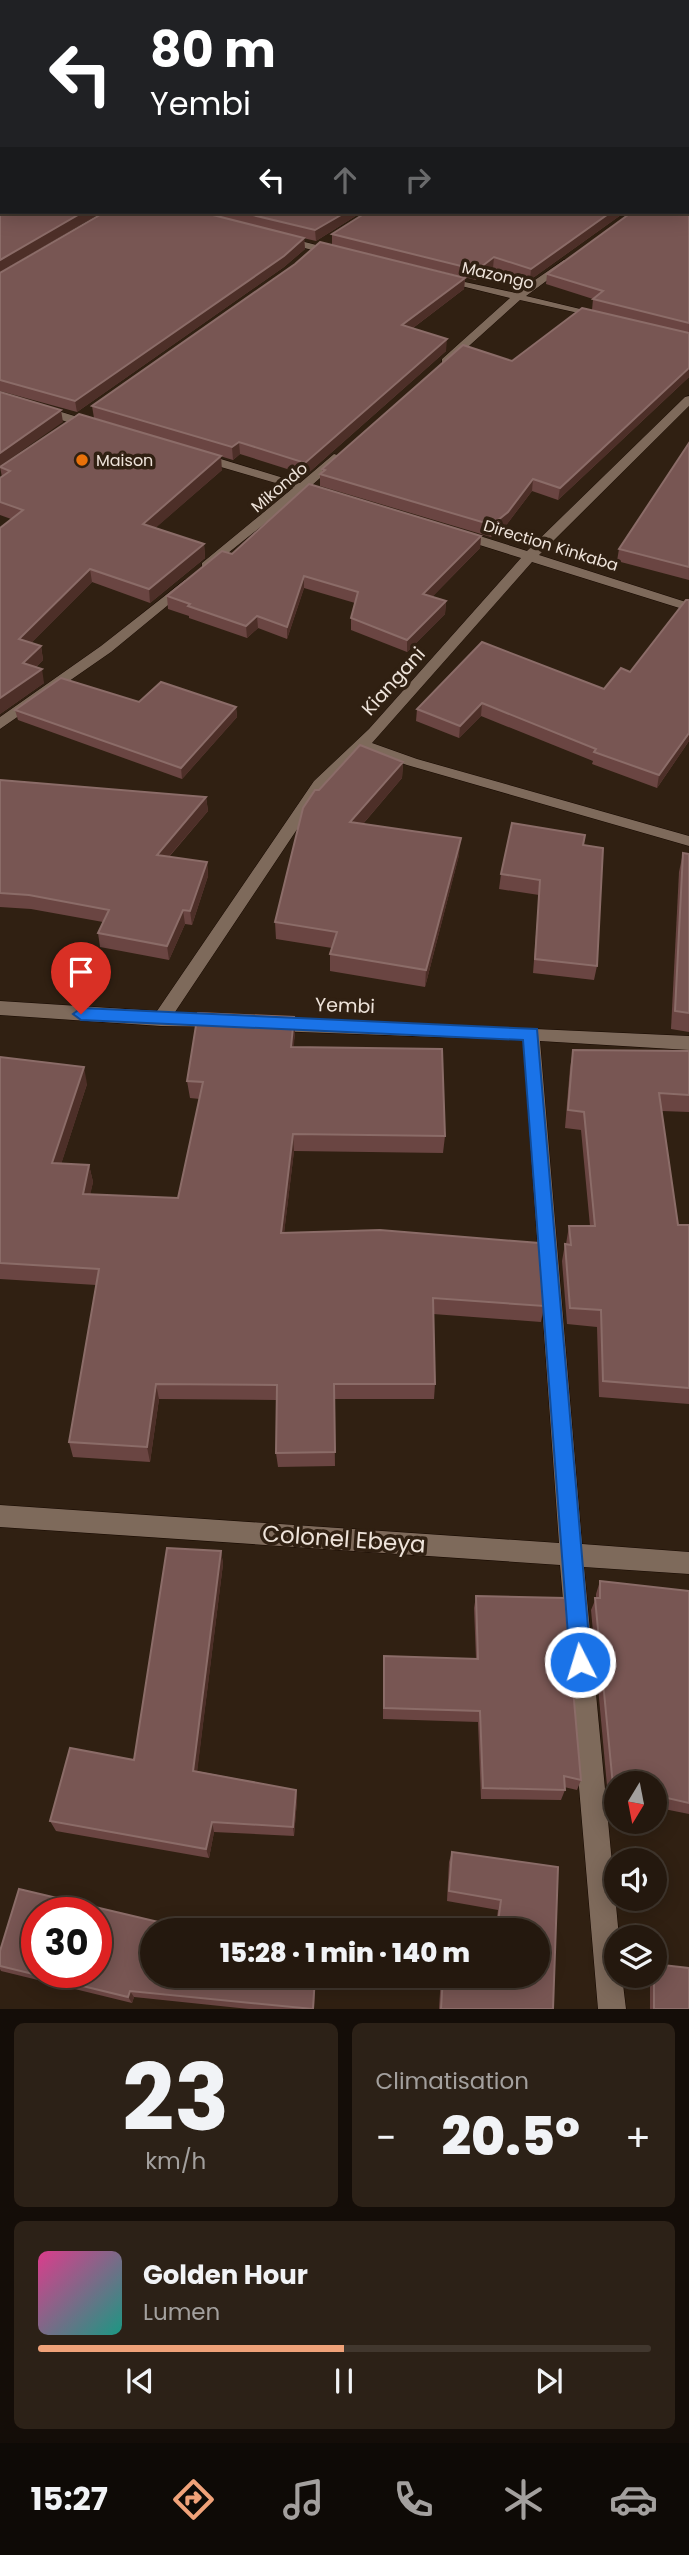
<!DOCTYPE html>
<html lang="fr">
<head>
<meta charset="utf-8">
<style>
	:root { --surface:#24180e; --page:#2c2117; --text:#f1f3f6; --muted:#a3a09e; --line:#41372e; --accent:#f0a279 }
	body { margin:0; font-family:Poppins,sans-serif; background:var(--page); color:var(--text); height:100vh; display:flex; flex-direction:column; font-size:26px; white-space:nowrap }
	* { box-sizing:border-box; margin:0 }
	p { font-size:23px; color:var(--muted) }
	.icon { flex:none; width:38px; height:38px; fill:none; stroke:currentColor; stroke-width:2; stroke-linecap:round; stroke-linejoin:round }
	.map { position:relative; height:2009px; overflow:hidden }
	.side { display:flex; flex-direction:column; gap:14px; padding:14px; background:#140d08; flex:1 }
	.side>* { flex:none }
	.top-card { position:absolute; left:0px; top:0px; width:690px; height:214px; box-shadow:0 4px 18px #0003,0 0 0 2px var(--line); background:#202124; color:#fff; overflow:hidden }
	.needle { width:46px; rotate:190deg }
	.controls { position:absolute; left:604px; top:1771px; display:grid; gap:14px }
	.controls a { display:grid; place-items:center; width:63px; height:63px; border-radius:50%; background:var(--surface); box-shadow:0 4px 18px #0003,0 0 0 2px var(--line); font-size:35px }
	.speed { position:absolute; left:21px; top:1897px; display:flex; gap:14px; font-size:35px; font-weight:700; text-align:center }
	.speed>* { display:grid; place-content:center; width:91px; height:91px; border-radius:50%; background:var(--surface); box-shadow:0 4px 18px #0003,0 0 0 2px var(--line); line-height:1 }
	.speed .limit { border:10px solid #d22; background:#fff; color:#111 }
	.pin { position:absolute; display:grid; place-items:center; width:60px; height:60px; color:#fff; margin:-72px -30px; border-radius:50% 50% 50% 0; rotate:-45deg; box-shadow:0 0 7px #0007 }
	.pin .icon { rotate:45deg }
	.me { position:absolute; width:77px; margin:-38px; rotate:355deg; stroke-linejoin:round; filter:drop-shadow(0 0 5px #0008) }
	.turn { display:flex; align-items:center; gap:24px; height:147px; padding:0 35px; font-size:32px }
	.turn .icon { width:91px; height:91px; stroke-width:2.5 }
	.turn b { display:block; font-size:49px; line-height:60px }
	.lanes { display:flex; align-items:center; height:66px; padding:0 35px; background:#0003; justify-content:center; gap:35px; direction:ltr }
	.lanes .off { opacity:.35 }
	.big { font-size:52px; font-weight:800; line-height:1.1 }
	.side .tile { flex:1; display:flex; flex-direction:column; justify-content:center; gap:10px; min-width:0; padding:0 24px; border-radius:10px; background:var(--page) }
	.side .dial { align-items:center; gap:0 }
	.dial b { font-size:91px; line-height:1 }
	.song { display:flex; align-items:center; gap:21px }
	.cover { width:84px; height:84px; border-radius:10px; background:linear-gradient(135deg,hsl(330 70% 55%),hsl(170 70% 35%)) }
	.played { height:7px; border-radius:4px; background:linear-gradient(90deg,var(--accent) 50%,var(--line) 50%) }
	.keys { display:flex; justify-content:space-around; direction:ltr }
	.heat { display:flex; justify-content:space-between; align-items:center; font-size:38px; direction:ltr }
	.side .tiles { flex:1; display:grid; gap:14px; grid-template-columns:1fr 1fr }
	.tile:last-child { grid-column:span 2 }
	.trip { position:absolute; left:140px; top:1918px; width:410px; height:70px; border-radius:35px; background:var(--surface); box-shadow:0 4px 18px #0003,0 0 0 2px var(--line); font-weight:800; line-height:70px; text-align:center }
	.dock { display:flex; height:112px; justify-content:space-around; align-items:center; background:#0e0a06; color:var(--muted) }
	.dock .icon { width:49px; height:49px }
	.dock .current { color:var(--accent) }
	.dock b { font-size:32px; color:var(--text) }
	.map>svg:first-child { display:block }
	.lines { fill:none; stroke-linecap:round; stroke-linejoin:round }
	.minor-casing { stroke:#170901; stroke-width:1 }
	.minor { fill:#7e6a5b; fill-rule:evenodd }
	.wall { fill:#6a4542 }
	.shaded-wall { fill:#4d2f28 }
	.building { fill:#785653; stroke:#8b6c68; stroke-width:2; fill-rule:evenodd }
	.route { fill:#1a73e8; stroke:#114b97; stroke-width:2 }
	.food-dot { fill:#e8710a; stroke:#302012; stroke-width:2.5 }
	.labels { text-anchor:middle; stroke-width:7; stroke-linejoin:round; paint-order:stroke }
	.far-street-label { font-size:16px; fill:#eee3da; stroke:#302012 }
	.far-poi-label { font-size:16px; fill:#eee3da; stroke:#302012; text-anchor:start }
	.street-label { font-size:19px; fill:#eee3da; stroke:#302012 }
	.near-street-label { font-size:23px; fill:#eee3da; stroke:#302012 }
</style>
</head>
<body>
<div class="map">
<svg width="689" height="2009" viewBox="0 0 689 2009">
	<rect width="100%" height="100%" fill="#302012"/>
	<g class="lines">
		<defs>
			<g id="minor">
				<path d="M281 236 340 251 341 253 336 256 277 241 276 239Z"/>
				<path d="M564 260 568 261V265L526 296 601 314V318L520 300 450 363H442V359L510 298 437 280V276L516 293Z"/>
				<path d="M0 393 97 423 99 426 89 429 0 400Z"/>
				<path d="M689 396V406L539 555 689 603V611L532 562 372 743 417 759 689 836V846L407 765 364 750 324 789 175 1012 221 1015 227 1017 230 1022 227 1027 161 1026 0 1015V1001L157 1011 314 781 369 729 521 558 454 537V531H464L527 551 685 397Z"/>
				<path d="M201 453 300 483 334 454 344 457 311 486 315 487V493L304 492 207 570 202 569V563L293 488 197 460 195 457Z"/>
				<path d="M185 580 190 581V587L111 652 0 729V717L101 646Z"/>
				<path d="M273 1017 689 1036V1050L540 1041 582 1544 689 1552V1574L584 1567 619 1937H616V1976H622L626 2009H598L560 1565 0 1527V1505L559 1543 523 1040 273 1031 267 1029 264 1024 267 1019Z"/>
			</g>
		</defs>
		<use href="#minor" class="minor-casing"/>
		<use href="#minor" class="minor"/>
	</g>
	<g class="wall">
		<path d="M0 0H689V377L558 500 532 491 507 524 491 537 320 486V474L322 472V469L512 361 592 310 593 299 546 284 547 274 688 212V2H2V15L0 14Z"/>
		<path d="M0 18H2V212H102L0 272Z"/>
		<path d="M105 212H362L316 241 290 235 304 238 305 249 284 267 77 412 0 391V273Z"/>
		<path d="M625 212 530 280 493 268 476 280 332 245V234Z"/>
		<path d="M465 278 464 289 413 328 446 351 306 475 240 454 233 460 94 418 92 406Z"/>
		<path d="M689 443V580L617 561 619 549Z"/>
		<path d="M0 467 222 470 155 528 204 544 205 558 150 603 92 582 31 643 41 646 43 660 36 667 44 683 0 714 11 519 0 515V478L2 477Z"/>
		<path d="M481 536 480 548 432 597 446 601 445 614 407 652 351 630V618L355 603 304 588 287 639 258 628 247 638 189 618V616L168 609 167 596 232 554Z"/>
		<path d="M630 672 689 741 657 788 592 764 593 761 481 716 459 738 416 721 417 709 604 689Z"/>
		<path d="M139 702 236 707 237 717 182 779 18 720 15 710Z"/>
		<path d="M403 762 402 778 363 824 459 855 425 987 330 971V954L332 948 276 939 275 922 319 790Z"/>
		<path d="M0 780 206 797 208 811 169 857 207 862 208 876 192 925 185 924 169 960 100 947 98 933 103 922 31 909 0 907Z"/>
		<path d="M583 845 597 966 594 980 533 973 539 895 499 889 501 874Z"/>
		<path d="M683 853 689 854V1032L671 1029 679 872Z"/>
		<path d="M295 1034 293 1047 445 1136 443 1153 294 1151 284 1233 544 1306 541 1322 433 1314 435 1384 434 1399H334L335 1466 278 1467 276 1453 277 1400 159 1399 150 1462 73 1457 69 1442 96 1285 0 1279V1057L87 1084 61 1164 89 1165 93 1182 90 1194 178 1198 200 1099 190 1098 187 1081Z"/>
		<path d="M573 1050 689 1051V1112L662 1111 678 1225H689V1404L599 1397 597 1327 567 1324 562 1261 565 1244H566L569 1226H590L581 1130 565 1128 570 1068Z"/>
		<path d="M221 1551 223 1564 197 1771 296 1790 297 1800 294 1836 214 1832 209 1858 56 1831 50 1821 134 1760Z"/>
		<path d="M600 1581 689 1591V1814L654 1807V1783H616V1798L608 1797 591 1610 596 1598V1594Z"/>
		<path d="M476 1596 581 1780 577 1790 564 1787 565 1790 561 1800 481 1799 478 1722 383 1719V1668L476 1659 474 1608Z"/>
		<path d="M452 1852 558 1867 553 2009H439L441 1976H537V1930H495L498 1910 447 1901 449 1862Z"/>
		<path d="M188 1929 314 2009H249L134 1997 132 2003 1 1971 0 1969V1966Z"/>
		<path d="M650 1976H654L689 2009H650Z"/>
	</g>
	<g class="shaded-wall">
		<path d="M83 212H102L0 272V260Z"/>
		<path d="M346 212H362L316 241 315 230Z"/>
		<path d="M611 212H625L530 280 531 269Z"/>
		<path d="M304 238 305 249 284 267 77 412 75 401Z"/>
		<path d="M494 257 493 268 476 280 477 270Z"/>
		<path d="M465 278 464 289 401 337 402 325Z"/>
		<path d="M447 339 446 351 306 475 305 463Z"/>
		<path d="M689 368V377L558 500 560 488Z"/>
		<path d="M61 410 63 422 0 466V453Z"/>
		<path d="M239 442 240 454 233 460 232 447Z"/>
		<path d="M221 456 222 470 144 538 143 524Z"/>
		<path d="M533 479 532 491 507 524 491 537 492 525Z"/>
		<path d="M481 536 480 548 423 606V594Z"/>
		<path d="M204 544 205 558 150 603 149 589Z"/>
		<path d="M90 569 92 582 22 652 19 639Z"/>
		<path d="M304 576V588L287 639V627Z"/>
		<path d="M446 601 445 614 407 652V640Z"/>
		<path d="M257 616 258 628 247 638 246 626Z"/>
		<path d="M41 646 43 660 25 677 23 663Z"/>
		<path d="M42 669 44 683 0 714V698Z"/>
		<path d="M482 703 481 716 459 738 460 726Z"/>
		<path d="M236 707 237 717 182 779 181 768Z"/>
		<path d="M689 733V741L657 788 659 775Z"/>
		<path d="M403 762 402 778 350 839V822Z"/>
		<path d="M206 797 208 811 158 869 157 855Z"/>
		<path d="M461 838 459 855 425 987 426 970Z"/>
		<path d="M207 862 208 876 192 925 190 911Z"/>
		<path d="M183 910 185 924 169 960 167 946Z"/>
		<path d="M294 1017 295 1034 292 1064 291 1047Z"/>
		<path d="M84 1067 87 1084 56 1180 52 1163Z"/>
		<path d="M293 1134 294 1151 282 1250 281 1233Z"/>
		<path d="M89 1165 93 1182 87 1210 83 1194Z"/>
		<path d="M156 1384 159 1399 150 1462 147 1447Z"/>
		<path d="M221 1551 223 1564 196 1781 193 1771Z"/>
		<path d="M296 1790 297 1800 294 1836 293 1827Z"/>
		<path d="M212 1822 214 1832 209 1858 206 1849Z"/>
		<path d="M315 1976H316L314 2009H313Z"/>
		<path d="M130 1991 134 1997 132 2003 128 1997Z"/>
	</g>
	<g class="building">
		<path d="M3 0H689V1L3 2Z"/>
		<rect x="688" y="9" width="1" height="135"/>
		<path d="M2 18V126H0V24Z"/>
		<path d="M0 136H2V152L0 151Z"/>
		<path d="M688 147 689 151V323L593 299 603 291 547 274 632 212H688Z"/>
		<path d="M0 160H2V212H83L0 260Z"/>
		<path d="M105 212H201L304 238 284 256 75 401 0 380V273Z"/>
		<path d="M240 212H346L315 230Z"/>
		<path d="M367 212H611L531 269 494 257 477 270 332 234Z"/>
		<path d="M320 242 465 278 402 325 447 339 305 463 239 442 232 447 92 406 295 264Z"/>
		<path d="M582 308 689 333V368L560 488 533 479 508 512 492 525 320 474 325 470 322 469 463 345 512 361Z"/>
		<path d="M0 392 61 410 0 453Z"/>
		<path d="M79 414 221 456 143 524 204 544 149 589 90 569 19 639 41 646 23 663 42 669 0 698V528L23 510 0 502V478L10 471 0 467Z"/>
		<path d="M689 443V567L619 549Z"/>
		<path d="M309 484 481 536 423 594 446 601 407 640 351 618 358 592 304 576 287 627 257 616 246 626 188 606 190 604 167 596 222 551 232 554Z"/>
		<path d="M686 600H689V733L659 775 594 752 596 749 482 703 460 726 417 709 482 642 604 689 621 668 630 672Z"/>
		<path d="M61 678 139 702 161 682 236 707 181 768 15 710Z"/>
		<path d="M360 745 403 762 350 822 461 838 426 970 330 954 337 932 275 922 303 808 315 790H319Z"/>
		<path d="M0 780 206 797 157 855 207 862 190 911 183 910 167 946 98 933 109 910 29 895 0 893Z"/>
		<path d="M512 823 585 835 583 845 603 848 597 966 535 959 540 880 501 874Z"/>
		<path d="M683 853 689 854V1013L675 1011Z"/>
		<path d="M198 1013 294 1017 291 1047 442 1049 445 1136 293 1134 281 1233 380 1230 539 1243 544 1306 433 1298 435 1384H334L335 1452 276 1453 277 1385 156 1384 147 1447 69 1442 99 1269 0 1263V1057L84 1067 52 1163 89 1165 83 1194 178 1198 203 1082 187 1081Z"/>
		<path d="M573 1050 689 1051V1095L659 1093 678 1225H689V1388L603 1381 601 1310 570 1308 565 1244 571 1245 569 1226H595L584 1112 568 1110Z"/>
		<path d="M167 1548 221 1551 193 1771 296 1790 293 1827 212 1822 206 1849 50 1821 70 1748 134 1760Z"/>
		<path d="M600 1581 689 1591V1803L654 1795V1783H616V1787L613 1786 595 1598H600Z"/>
		<path d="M476 1596 565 1598 581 1780 564 1776 565 1790 483 1788 480 1711 384 1708V1656L478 1659Z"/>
		<path d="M452 1852 558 1867 553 2009H441L443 1976H537V1930H497L501 1900 449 1891Z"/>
		<path d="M19 1889 188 1929 200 1930H152V1976H315L313 2009 130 1991 128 1997 0 1966V1951ZM37 1913H96V1972H37Z"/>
		<path d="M654 1964 689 1968V2009H654Z"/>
	</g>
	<path class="route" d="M81 1008 537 1029 591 1662 588 1669 580 1672 573 1669 570 1662 523 1040 81 1020 73 1014Z"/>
	<circle class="food-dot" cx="82" cy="460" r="7"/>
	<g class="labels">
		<g class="far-street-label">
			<text transform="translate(498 275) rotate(13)" y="6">Mazongo</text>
			<text transform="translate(279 487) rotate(-40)" y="6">Mikondo</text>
			<text transform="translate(551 545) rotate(17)" y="6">Direction Kinkaba</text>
		</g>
		<g class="far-poi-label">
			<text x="96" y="466">Maison</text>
		</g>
		<g class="street-label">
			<text transform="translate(393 681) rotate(-48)" y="7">Kiangani</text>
			<text transform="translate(345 1005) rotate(2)" y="7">Yembi</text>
		</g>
		<g class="near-street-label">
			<text transform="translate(344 1539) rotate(4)" y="8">Colonel Ebeya</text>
		</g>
	</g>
</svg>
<div class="controls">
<a><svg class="needle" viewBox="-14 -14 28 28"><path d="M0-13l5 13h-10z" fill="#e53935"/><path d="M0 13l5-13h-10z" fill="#a3a09e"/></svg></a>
<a><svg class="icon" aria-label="sound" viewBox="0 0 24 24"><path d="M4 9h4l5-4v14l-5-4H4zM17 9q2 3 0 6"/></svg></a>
<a><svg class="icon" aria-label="layers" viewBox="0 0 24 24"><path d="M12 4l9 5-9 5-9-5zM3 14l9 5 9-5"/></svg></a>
</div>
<div class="speed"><div class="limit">30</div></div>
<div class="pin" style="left:81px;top:1014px;background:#d93025"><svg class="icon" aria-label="arrive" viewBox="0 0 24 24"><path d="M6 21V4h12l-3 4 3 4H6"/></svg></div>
<svg class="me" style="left:580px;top:1662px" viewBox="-20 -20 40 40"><circle r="17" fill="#1a73e8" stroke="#fff" stroke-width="3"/><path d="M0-11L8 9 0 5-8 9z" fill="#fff"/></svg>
<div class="trip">15:28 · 1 min · 140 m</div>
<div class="top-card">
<div class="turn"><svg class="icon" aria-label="left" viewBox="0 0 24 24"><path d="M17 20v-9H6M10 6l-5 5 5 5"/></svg><div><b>80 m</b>Yembi</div></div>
<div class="lanes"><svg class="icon" aria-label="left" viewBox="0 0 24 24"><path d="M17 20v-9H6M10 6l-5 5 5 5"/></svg><svg class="icon off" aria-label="ahead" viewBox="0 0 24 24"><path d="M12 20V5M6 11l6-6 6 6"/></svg><svg class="icon off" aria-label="right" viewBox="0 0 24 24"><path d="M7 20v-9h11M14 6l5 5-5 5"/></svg></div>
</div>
</div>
<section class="side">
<div class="tiles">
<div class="tile dial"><b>23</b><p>km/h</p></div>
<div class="tile"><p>Climatisation</p>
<div class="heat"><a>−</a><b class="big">20.5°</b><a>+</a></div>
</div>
<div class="tile">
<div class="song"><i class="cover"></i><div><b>Golden Hour</b><p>Lumen</p></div></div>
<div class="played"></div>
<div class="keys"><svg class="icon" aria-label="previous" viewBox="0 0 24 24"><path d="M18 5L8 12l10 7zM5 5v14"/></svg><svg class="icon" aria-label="pause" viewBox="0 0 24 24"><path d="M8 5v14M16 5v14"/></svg><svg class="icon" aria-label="next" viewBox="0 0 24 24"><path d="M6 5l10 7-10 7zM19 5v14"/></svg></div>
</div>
</div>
</section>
<nav class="dock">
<b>15:27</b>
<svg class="icon current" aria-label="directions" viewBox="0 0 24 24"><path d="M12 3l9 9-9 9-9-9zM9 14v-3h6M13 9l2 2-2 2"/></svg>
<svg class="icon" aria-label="music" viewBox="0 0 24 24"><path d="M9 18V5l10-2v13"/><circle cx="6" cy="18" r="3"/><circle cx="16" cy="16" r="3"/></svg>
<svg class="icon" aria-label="phone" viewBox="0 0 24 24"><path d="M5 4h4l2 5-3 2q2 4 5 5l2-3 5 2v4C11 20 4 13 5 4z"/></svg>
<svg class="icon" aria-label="climate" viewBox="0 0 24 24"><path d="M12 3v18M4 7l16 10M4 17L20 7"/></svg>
<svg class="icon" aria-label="car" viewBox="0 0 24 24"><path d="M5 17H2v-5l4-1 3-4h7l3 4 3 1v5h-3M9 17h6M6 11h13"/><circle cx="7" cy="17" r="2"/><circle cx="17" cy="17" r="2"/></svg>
</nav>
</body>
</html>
